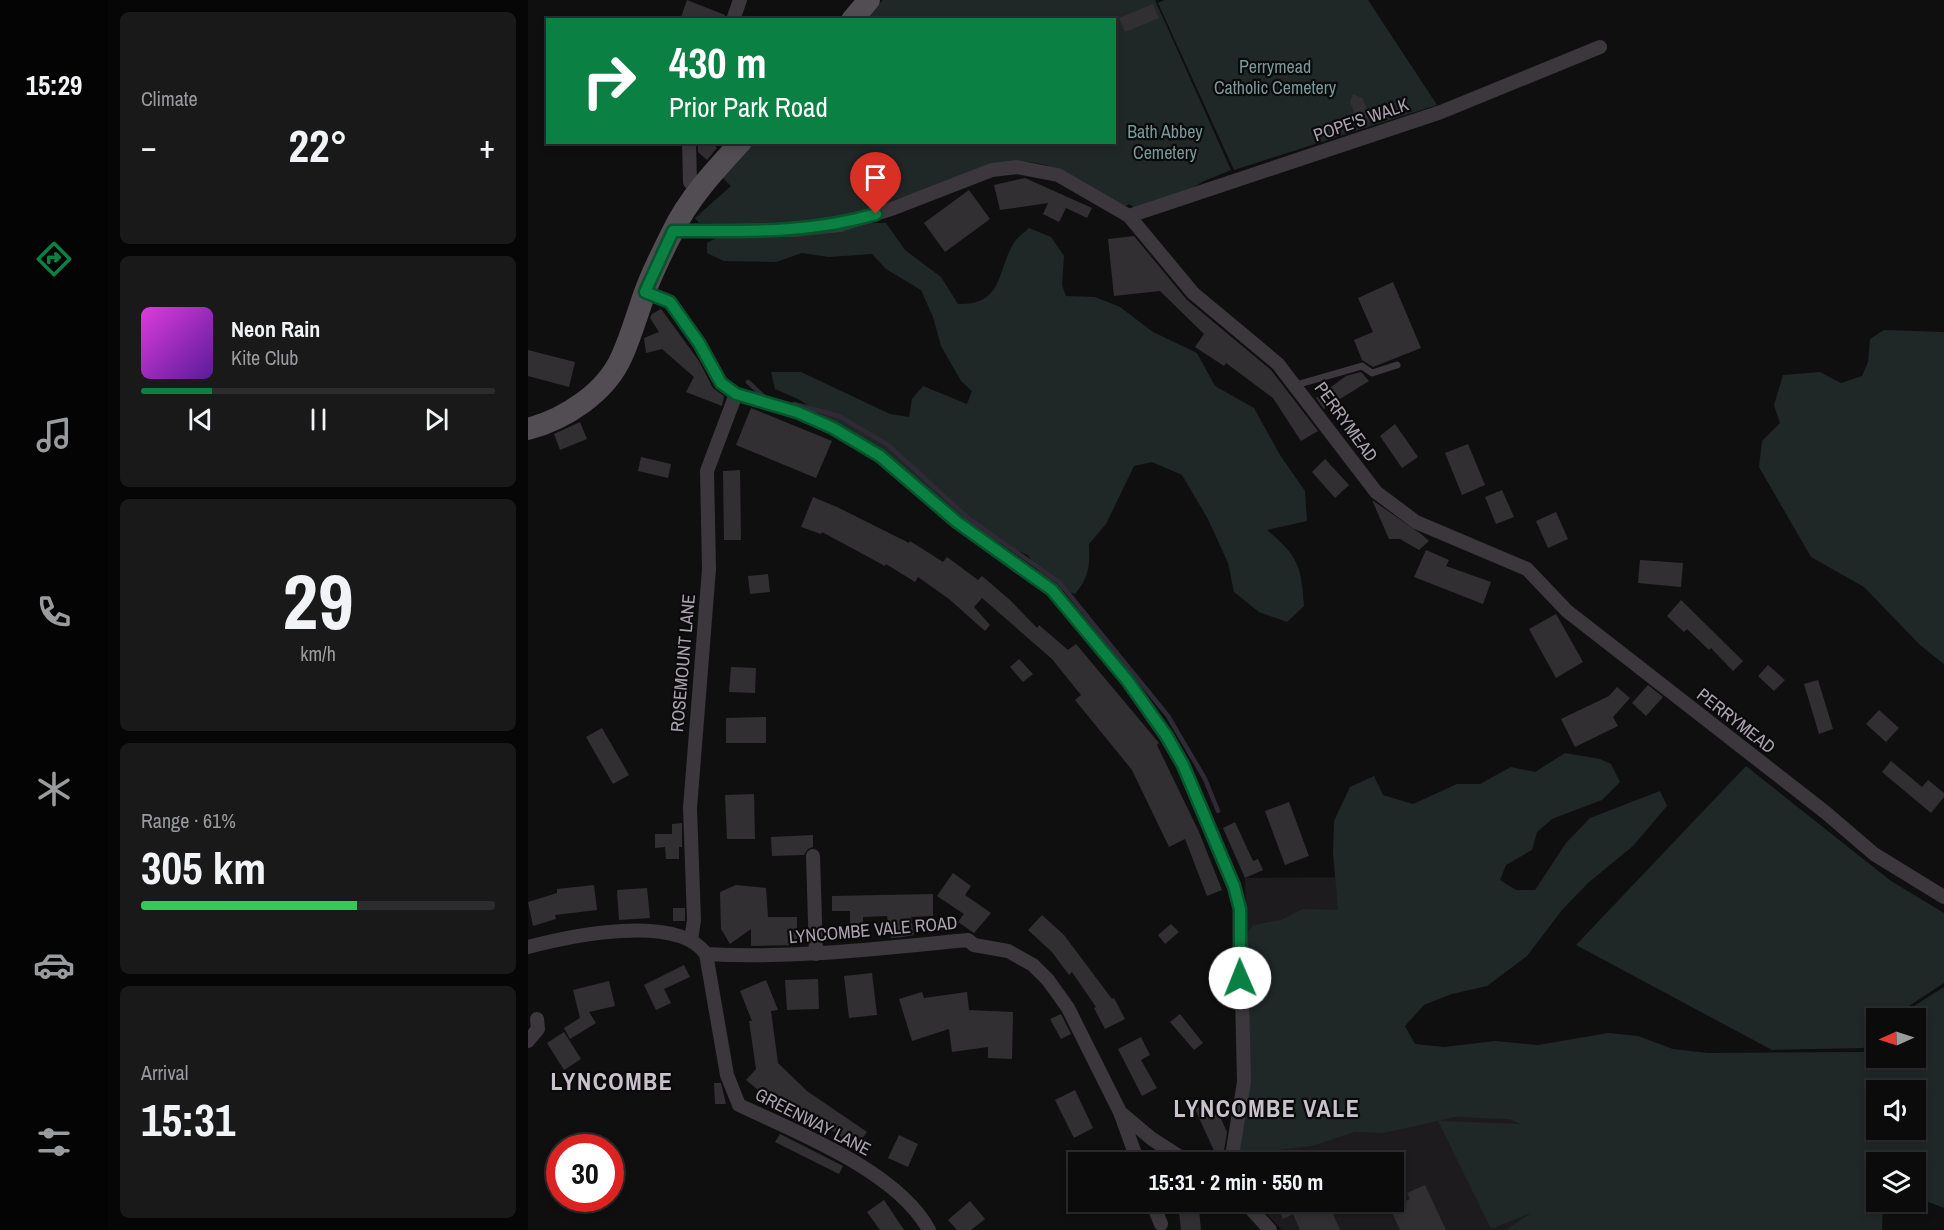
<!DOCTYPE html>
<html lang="en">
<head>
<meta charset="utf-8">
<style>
	:root { --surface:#0c0b0c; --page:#1a191a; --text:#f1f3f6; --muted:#9a9b9d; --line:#2c2b2d; --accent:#0b8043 }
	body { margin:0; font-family:"Archivo Narrow",sans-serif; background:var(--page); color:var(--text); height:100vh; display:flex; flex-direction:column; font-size:22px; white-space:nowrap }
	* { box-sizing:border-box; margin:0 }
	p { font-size:20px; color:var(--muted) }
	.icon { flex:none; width:33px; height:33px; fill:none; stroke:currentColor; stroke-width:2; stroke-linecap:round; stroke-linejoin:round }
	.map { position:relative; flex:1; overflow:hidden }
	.panel { display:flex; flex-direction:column; gap:12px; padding:12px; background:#070607; width:420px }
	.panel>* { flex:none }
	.guide { position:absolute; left:18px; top:18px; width:570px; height:126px; border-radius:0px; box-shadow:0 3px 9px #0003,0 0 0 2px var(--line); background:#0b8043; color:#fff; overflow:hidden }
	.needle { width:39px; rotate:267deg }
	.fabs { position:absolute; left:1338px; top:1008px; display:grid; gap:12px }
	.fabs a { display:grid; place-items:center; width:60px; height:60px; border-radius:0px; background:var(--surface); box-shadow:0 3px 9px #0003,0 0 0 2px var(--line); font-size:30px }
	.speed { position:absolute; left:18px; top:1134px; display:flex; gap:12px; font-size:30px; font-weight:700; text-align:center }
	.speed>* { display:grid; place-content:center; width:78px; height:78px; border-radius:50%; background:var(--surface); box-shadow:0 3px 9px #0003,0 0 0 2px var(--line); line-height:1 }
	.speed .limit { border:9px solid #d22; background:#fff; color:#111 }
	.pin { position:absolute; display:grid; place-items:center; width:51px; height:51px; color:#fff; margin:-62px -26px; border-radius:50% 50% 50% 0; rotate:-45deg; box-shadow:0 0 6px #0007 }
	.pin .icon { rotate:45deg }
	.me { position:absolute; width:66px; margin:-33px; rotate:359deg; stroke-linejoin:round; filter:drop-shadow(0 0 4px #0008) }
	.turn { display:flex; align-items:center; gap:21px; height:126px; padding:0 24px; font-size:27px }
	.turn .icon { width:78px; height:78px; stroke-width:2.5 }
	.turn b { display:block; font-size:42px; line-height:51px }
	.big { font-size:45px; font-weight:700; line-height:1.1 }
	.panel .widget { flex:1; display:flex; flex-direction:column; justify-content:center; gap:9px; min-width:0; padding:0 21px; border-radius:9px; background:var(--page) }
	.panel .dial { align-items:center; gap:0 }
	.dial b { font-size:78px; line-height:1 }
	.song { display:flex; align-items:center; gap:18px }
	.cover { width:72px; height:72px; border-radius:9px; background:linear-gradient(135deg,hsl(300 70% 55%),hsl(270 70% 35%)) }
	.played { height:6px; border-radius:3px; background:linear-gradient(90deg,var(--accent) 20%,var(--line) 20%) }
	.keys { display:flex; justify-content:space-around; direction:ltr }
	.heat { display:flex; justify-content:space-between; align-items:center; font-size:33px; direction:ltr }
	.charge { height:9px; border-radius:4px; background:linear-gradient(90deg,#34c759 61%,var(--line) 0) }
	.trip { position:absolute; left:540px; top:1152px; width:336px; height:60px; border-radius:0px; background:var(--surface); box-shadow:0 3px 9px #0003,0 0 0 2px var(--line); font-weight:700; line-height:60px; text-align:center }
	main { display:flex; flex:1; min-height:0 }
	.dock { display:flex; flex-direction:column; width:108px; justify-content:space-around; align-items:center; background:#050405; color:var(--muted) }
	.dock .icon { width:42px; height:42px }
	.dock .on { color:var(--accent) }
	.dock b { font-size:27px; color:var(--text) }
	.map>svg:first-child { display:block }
	.built { fill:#1d1b1d }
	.green { fill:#202727; fill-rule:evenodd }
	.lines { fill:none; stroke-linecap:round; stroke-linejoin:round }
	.stream { stroke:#302a37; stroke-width:4.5 }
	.building { fill:#322f32 }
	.lane { stroke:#3b373c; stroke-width:7 }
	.street { stroke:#3b373c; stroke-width:14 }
	.primary { stroke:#524c53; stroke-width:22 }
	.route-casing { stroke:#07532c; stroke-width:15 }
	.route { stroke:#0b8043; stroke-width:10 }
	.labels { text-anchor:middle; stroke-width:4.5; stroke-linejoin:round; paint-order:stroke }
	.park-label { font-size:18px; fill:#799899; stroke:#0b0a0b }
	.street-label { font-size:18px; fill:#aba1b0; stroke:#0b0a0b }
	.district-label { font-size:24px; font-weight:bold; letter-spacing:1.5px; fill:#c9c2cc; stroke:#0b0a0b }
</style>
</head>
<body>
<main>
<nav class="dock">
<b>15:29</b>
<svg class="icon on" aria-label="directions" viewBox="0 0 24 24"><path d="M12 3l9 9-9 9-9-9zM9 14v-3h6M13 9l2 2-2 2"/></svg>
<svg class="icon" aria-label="music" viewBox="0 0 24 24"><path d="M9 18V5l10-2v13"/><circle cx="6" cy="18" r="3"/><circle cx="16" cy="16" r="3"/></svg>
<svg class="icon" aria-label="phone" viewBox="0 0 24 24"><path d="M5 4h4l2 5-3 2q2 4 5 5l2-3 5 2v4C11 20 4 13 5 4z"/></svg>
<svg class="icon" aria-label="climate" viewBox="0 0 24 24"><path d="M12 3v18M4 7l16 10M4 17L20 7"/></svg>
<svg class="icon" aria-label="car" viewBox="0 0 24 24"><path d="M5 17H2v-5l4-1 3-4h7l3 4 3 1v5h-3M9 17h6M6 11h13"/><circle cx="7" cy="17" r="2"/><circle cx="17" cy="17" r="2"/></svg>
<svg class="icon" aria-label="filters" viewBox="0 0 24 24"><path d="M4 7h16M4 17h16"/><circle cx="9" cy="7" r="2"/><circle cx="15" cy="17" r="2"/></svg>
</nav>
<section class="panel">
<div class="widget"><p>Climate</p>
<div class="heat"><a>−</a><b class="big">22°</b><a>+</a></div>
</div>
<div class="widget">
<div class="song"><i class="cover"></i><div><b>Neon Rain</b><p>Kite Club</p></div></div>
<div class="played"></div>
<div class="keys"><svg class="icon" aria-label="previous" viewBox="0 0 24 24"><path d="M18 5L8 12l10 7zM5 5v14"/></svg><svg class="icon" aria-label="pause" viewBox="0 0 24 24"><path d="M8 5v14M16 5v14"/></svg><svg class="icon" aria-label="next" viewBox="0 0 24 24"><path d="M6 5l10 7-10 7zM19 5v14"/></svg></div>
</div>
<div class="widget dial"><b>29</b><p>km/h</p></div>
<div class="widget"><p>Range · 61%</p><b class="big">305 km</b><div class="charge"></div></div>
<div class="widget"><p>Arrival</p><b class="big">15:31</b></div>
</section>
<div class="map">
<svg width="1416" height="1230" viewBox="0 0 1416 1230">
	<rect width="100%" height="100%" fill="#100f10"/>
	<path class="built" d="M826 877 841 1050 1131 1082 1097 1189 978 1230H754L727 1202H866V1162H709L722 1085 717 878Z"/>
	<g class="green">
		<path d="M355 0H627L703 170 676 181 644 199 627 200 607 208 601 204 594 208C566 188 537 166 501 162 471 159 444 172 417 182 383 194 348 208 312 216 266 226 218 223 171 223L167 218 203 186 194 177 225 143 586 142V20L337 19Z"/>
		<path d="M637 0H840L909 105 706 170 630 3Z"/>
		<path d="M342 223H358L377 250 413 277 430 304C477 305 468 270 487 241 491 236 497 232 501 228L523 237 536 256 534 285 538 296 567 297 592 307 625 332 669 353 687 386 726 408 752 455 777 491 779 521 739 530C771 557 773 566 776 606L759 622 731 612 706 592 700 563 680 519 654 475 624 462 606 466 578 524 561 544C562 565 561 578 547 594L529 589 512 573 500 555 464 540 303 421 272 400 247 389 243 372H273L362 414 381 417 384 399 395 386 439 404 444 391 433 381 413 346 405 317 393 290 358 269 344 254 301 257 274 253 248 262 196 261 179 253V243L188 238C238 236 294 240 342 223Z"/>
		<path d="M1356 330 1416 332V664L1392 645 1336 587 1283 557 1231 467 1234 441 1252 423 1246 405 1255 375 1292 372 1313 383 1334 376 1340 362 1342 339Z"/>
		<path d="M1037 753 1072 759 1083 764 1092 782 1074 800 1024 819 1009 832 1004 850 978 865 972 880 988 890H1007L1038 843 1062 818 1132 791 1139 806 1105 846 1060 883 1034 910 999 956 959 986 924 994 896 1005 877 1026 887 1044 916 1047 967 1041 1010 1045 1080 1033 1110 1036 1145 1049 1180 1053 1336 1052 1348 1040V1058H1388V1018H1372L1386 1006 1416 987V1208L1388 1197V1162H1348V1202H1355L1354 1230H978L1003 1213 963 1229 910 1121 855 1133 827 1132 784 1146 742 1151 735 1162H714L712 1149 718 1087 715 941 725 925 753 920 775 909 810 910 805 853 806 821 822 787 846 776 855 795 885 804 929 784H952L983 767 1007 772ZM1348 1090H1388V1130H1348ZM926 1117 981 1119 993 1124 911 1121Z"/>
		<path d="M1218 766 1363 881 1416 913V983L1384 1004 1368 1018H1348V1036L1335 1048 1244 1050 1048 945Z"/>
	</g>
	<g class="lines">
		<g class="stream">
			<path d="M220 382 235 396"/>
			<path d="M266 404 311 416 360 445 440 518 531 582 640 716 677 779 690 811"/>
		</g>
	</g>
	<g class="building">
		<path d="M159 0 197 15 196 20H152Z"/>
		<path d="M625 4 631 18 597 32 591 18Z"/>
		<path d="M825 94 834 98 844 121 832 126 822 102Z"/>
		<path d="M170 142H184L189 148 179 160 170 152Z"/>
		<path d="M497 178 564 208 559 218 538 208 531 222 515 214 520 203 472 210 466 185Z"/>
		<path d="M441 190 462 219 417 252 396 223Z"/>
		<path d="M606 236 659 300 743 370 790 431 773 441 745 398 698 363 696 366 667 347 676 334 632 291 586 296 580 239Z"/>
		<path d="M865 282 893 348 845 367 834 360 826 340 845 332 830 298Z"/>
		<path d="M133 309 171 361 185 388 196 396 194 406 158 392 166 377 134 349 118 353 116 338 131 332 122 318 124 314Z"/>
		<path d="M0 350 47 362 41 387 0 376Z"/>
		<path d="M833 372 841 381 796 409 788 398 818 376Z"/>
		<path d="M223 408 304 441 288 478 208 445Z"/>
		<path d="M52 422 59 439 32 450 26 434Z"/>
		<path d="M867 424 890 457 874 468 852 436Z"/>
		<path d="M940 444 957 485 934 495 917 453Z"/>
		<path d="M113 457 143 464 140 478 110 471Z"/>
		<path d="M797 459 821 485 807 498 784 472Z"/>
		<path d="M212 470 213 540H196L195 471Z"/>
		<path d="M974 490 986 517 968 524 957 497Z"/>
		<path d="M285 497 309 507 381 543 382 541 415 562 419 557 450 580 454 576 482 600 509 628 511 625 540 650 548 644 631 743 629 745 671 832 694 890 679 896 657 839 641 847 604 770 547 700 553 695 524 659 454 598 446 607 462 625 457 631 421 599 390 577 387 582 358 564 357 566 294 532 293 534 273 527Z"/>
		<path d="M844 500 893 534 901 541 891 550 872 539H861Z"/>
		<path d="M1028 512 1040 539 1020 548 1008 521Z"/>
		<path d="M898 550 921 560 918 566 963 582 955 604 886 577Z"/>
		<path d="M1112 560 1155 563 1153 587 1110 583Z"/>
		<path d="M240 574 242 592 222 594 220 576Z"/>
		<path d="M1153 600 1215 661 1205 671 1183 648 1181 650 1159 629 1156 632 1139 616Z"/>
		<path d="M1028 614 1055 662 1028 678 1001 629Z"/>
		<path d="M491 659 505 674 495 682 482 667Z"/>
		<path d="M1240 665 1257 680 1246 691 1230 676Z"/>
		<path d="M203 667 228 668 227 693 201 692Z"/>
		<path d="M1290 680 1305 729 1291 734 1276 684Z"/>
		<path d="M1120 685 1135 697 1118 716 1104 703Z"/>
		<path d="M1089 687 1102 698 1085 717 1090 726 1047 747 1033 719 1081 696Z"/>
		<path d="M1351 710 1371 728 1358 742 1338 724Z"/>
		<path d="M238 717V743H198V718Z"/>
		<path d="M74 728 101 775 85 784 58 737Z"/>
		<path d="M1363 761 1394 787 1400 780 1416 793V797L1403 813 1354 772Z"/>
		<path d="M226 794 227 839H199L197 795Z"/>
		<path d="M761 802 781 856 757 865 737 811Z"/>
		<path d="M707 822 725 861 730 859 735 870 717 878 695 828Z"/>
		<path d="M154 823V847H151V859H138L137 847 127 848V834H144V824Z"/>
		<path d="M285 835V847L280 849 276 855 244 856 243 837Z"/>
		<path d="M425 873 443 886 437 895 463 913 446 933 430 922 436 914 409 896Z"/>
		<path d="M66 885 69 910 27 915 28 919 5 926 0 902 29 893V889Z"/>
		<path d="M208 885 238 888 240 917H269V945L223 946V929L202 944 193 929 192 892Z"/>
		<path d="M119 888 122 918 91 920 89 890Z"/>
		<path d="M405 894V916L383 917 386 935 375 937 363 938 359 916 335 917V926H322V911H304V896Z"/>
		<rect x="145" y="908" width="12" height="13"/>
		<path d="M514 915 536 935 584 999 586 998 597 1019 577 1029 566 1008 568 1007 544 972 541 975 524 952 500 930Z"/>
		<path d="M643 924 651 932 637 944 630 935Z"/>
		<path d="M156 965 162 977 136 989 143 1003 128 1010 116 985Z"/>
		<path d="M344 973 349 1015 321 1018 316 976Z"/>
		<path d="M290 979 291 1009 259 1010 257 980Z"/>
		<path d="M238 980 250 1010 243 1011 250 1063 279 1091 339 1132 328 1147 283 1116 277 1126 261 1118 263 1114 238 1091 235 1094 218 1080 228 1069 221 1021H224L212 991Z"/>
		<path d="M81 981 87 1006 61 1012 68 1023 42 1039 36 1028 52 1018 45 990Z"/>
		<path d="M394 992 396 998 439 992 441 1010 485 1012 484 1059 460 1058V1047L424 1052 421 1029 384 1041 371 999Z"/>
		<path d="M533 1014 543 1034 533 1039 522 1019Z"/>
		<path d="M652 1014 675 1043 666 1050 642 1022Z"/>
		<path d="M36 1032 53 1059 36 1070 19 1043Z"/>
		<path d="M613 1037 622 1055 613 1060 629 1088 614 1096 590 1049Z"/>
		<path d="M186 1083H193L198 1104H187Z"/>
		<path d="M547 1090 565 1128 546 1138 527 1100Z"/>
		<path d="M685 1101 699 1132 696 1151 688 1155 667 1109Z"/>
		<path d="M252 1134 315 1166 311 1174 247 1142Z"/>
		<path d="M371 1135 390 1144 380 1167 360 1158Z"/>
		<path d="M624 1150 635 1157 637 1162H623L619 1152Z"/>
		<path d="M897 1185 918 1230H872L862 1208 882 1199 879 1193Z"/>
		<path d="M356 1200 376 1230H352L339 1212Z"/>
		<path d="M442 1201 457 1219 443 1230H429L420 1220Z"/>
		<path d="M747 1202H774L779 1212 800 1203 812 1230H772L765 1214 755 1219Z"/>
		<path d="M671 1210 673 1230H653L651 1212Z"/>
	</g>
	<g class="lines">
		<path class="lane" d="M768 385 834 366 844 373 869 365"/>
		<g class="street">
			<path d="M205 20 212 0"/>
			<path d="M161 142 162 182 170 191"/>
			<path d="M601 216 913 112 1072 47"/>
			<path d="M145 231 266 230 312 225 366 208 464 170 489 167 530 175 601 216 665 293 750 364 848 492 888 522 999 569 1039 611 1297 812 1346 854 1416 897"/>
			<path d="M117 292 142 302 171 343 193 383 208 394 269 412 305 428 352 456 429 522 524 590 599 680 637 735 655 765 706 887 712 909 716 1082 703 1162"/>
			<path d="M285 856 288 954"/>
			<path d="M163 940 166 920 162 808 181 569 179 471 208 394"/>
			<path d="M0 947C42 936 149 913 178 954L199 1075 211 1105C270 1133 369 1171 401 1230"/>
			<path d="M178 954C266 959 353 948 440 940L446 945 480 951 505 965 520 980 540 1008 592 1112 624 1139 660 1162"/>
			<path d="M0 1041 10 1029 9 1019"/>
			<path d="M592 1112 610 1162"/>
			<path d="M624 1202 633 1224"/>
			<path d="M717 1202 742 1230"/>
		</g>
		<g class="primary">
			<path d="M324 20 341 0"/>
			<path d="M0 429C37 419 78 393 94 356 103 336 109 315 116 295 123 274 134 253 144 233 160 199 187 170 213 142"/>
		</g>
	</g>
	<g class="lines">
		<defs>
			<path id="route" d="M348 214C280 234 216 231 145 231L117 292 142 302 171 343 193 383 208 394 269 412 305 428 352 456 429 522 524 590 599 680 638 735 655 765 706 886 712 909V978"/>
		</defs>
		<use href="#route" class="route-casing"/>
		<use href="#route" class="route"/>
	</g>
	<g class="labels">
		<g class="park-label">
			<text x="747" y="73">Perrymead<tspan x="747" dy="21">Catholic Cemetery</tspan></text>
			<text x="637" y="138">Bath Abbey<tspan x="637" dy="21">Cemetery</tspan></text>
		</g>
		<g class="street-label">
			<text transform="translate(833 120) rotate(-19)" y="6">POPE'S WALK</text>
			<text transform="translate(818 422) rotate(54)" y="6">PERRYMEAD</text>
			<text transform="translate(155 663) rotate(-85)" y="6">ROSEMOUNT LANE</text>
			<text transform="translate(1208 721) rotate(38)" y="6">PERRYMEAD</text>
			<text transform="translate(345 930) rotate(-5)" y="6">LYNCOMBE VALE ROAD</text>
			<text transform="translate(285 1122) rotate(27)" y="6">GREENWAY LANE</text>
		</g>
		<g class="district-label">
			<text x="84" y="1090">LYNCOMBE</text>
			<text x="739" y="1117">LYNCOMBE VALE</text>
		</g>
	</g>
</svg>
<div class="fabs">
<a><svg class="needle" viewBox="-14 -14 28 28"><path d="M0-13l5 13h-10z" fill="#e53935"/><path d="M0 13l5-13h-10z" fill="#9a9b9d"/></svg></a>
<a><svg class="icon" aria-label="sound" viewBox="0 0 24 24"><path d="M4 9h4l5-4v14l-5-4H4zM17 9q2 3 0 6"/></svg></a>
<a><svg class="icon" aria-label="layers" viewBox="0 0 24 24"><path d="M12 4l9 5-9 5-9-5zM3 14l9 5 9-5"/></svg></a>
</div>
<div class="speed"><div class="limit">30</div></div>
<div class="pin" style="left:348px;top:214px;background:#d93025"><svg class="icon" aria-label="arrive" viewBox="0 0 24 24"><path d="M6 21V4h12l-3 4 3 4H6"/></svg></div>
<svg class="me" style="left:712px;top:978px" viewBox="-20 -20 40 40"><circle r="19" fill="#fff"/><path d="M0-13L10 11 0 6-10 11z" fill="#0b8043"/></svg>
<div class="trip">15:31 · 2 min · 550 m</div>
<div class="guide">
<div class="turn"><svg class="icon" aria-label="right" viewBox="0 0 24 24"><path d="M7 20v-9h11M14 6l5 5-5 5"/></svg><div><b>430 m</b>Prior Park Road</div></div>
</div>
</div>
</main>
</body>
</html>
